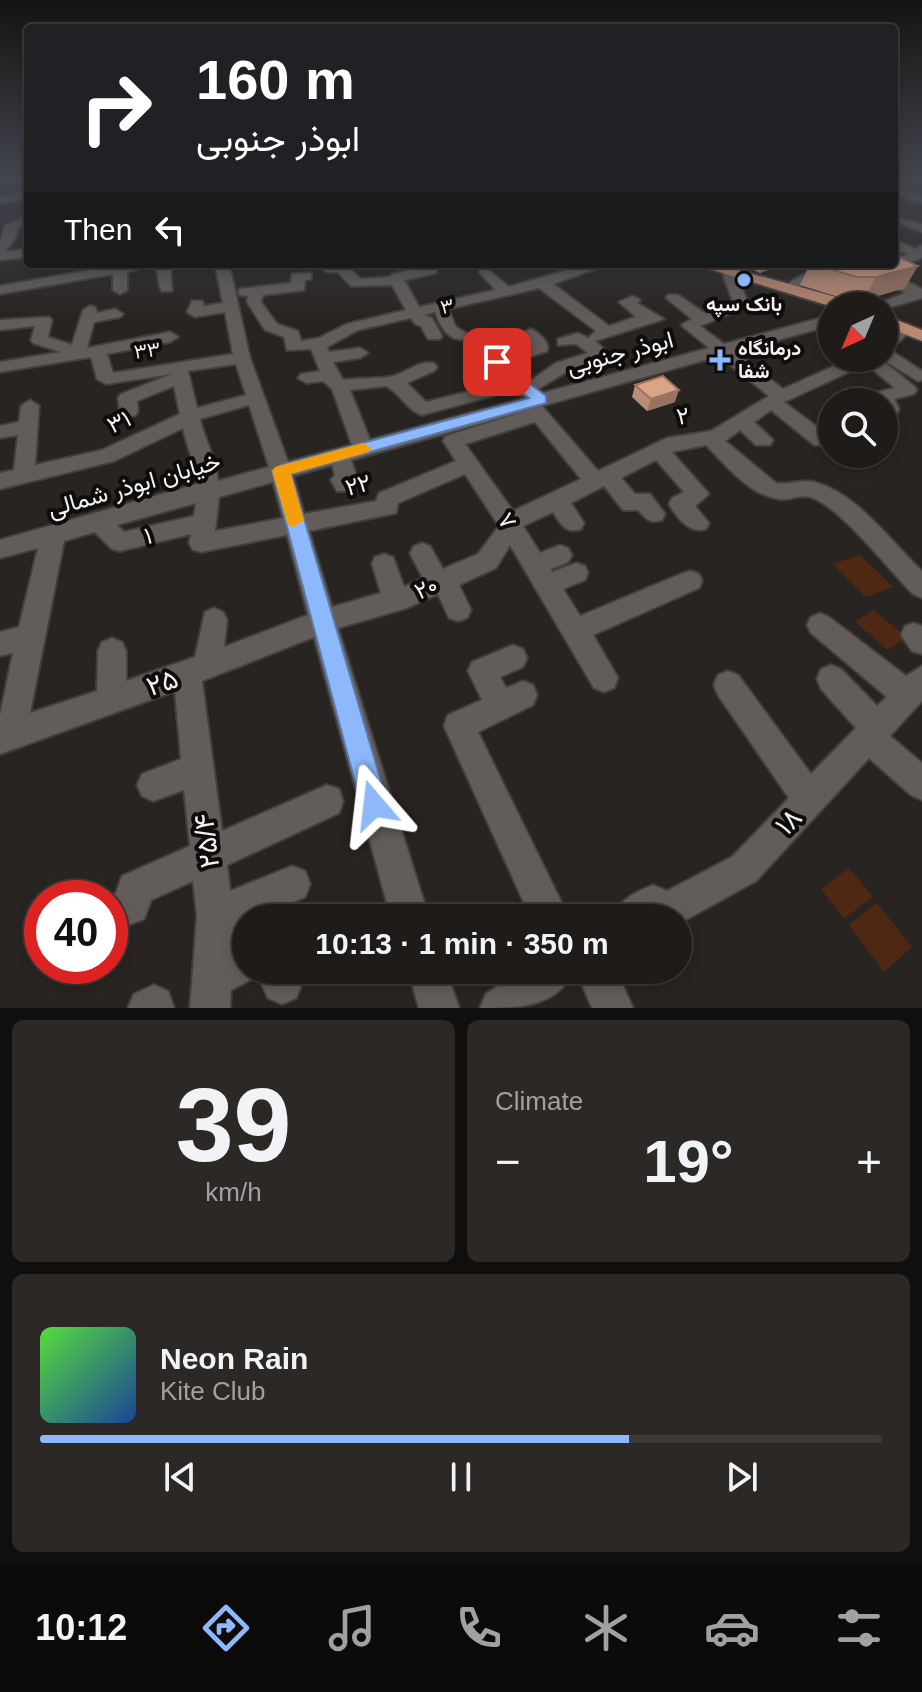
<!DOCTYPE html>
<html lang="en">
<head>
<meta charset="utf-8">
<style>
	:root { --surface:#1e1b19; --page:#2b2826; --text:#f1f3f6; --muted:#a1a1a2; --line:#3c3938; --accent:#8db9fc }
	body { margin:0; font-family:Arial,Vazirmatn,sans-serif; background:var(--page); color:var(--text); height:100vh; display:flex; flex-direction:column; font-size:30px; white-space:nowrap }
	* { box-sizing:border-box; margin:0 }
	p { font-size:26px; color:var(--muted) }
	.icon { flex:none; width:44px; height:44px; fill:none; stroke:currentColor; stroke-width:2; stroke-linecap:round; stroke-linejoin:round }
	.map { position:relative; height:1008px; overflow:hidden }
	.drawer { display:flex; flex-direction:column; gap:12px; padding:12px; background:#100f0e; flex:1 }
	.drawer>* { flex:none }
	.guide { position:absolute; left:24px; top:24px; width:874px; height:244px; border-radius:8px; box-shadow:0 4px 12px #0003,0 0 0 2px var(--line); background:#202124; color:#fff; overflow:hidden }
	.needle { width:52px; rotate:224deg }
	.buttons { position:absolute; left:818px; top:292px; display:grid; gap:16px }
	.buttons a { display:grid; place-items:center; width:80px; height:80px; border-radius:50%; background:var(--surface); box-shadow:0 4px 12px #0003,0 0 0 2px var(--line); font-size:40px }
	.speed { position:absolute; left:24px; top:880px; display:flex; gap:16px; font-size:40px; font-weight:700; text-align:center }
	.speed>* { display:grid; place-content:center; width:104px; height:104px; border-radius:50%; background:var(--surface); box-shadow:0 4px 12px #0003,0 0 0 2px var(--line); line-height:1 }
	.speed .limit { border:12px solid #d22; background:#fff; color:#111 }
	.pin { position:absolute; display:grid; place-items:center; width:68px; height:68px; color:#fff; margin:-34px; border-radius:16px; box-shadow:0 4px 12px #0006 }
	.me { position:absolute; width:88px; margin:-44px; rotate:343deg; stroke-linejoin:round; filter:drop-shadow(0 0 6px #0008) }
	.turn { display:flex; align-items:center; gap:28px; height:168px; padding:0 40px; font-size:36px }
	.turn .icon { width:104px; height:104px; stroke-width:2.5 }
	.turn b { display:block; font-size:56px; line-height:68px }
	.then { display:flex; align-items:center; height:76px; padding:0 40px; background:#0003; gap:16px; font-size:30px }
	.big { font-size:60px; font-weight:700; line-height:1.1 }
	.drawer .widget { flex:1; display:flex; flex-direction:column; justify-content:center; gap:12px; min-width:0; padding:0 28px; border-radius:12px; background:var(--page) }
	.drawer .dial { align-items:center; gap:0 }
	.dial b { font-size:104px; line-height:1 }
	.song { display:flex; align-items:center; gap:24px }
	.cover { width:96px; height:96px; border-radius:12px; background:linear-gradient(135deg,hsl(110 70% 55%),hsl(220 70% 35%)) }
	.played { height:8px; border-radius:4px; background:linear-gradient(90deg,var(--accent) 70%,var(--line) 70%) }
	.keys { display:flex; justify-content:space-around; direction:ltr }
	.heat { display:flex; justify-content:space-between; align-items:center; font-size:44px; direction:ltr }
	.drawer .tiles { flex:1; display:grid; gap:12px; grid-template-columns:1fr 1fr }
	.widget:last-child { grid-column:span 2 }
	.trip { position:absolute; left:232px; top:904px; width:460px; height:80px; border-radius:40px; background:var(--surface); box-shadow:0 4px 12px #0003,0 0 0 2px var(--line); font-weight:700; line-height:80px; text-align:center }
	.dock { display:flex; height:128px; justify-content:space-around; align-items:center; background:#0c0b0a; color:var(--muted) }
	.dock .icon { width:56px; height:56px }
	.dock .selected { color:var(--accent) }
	.dock b { font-size:36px; color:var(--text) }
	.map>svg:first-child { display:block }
	.green { fill:#4e2813 }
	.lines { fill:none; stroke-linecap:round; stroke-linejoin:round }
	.minor-casing { stroke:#433f3d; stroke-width:4 }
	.major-casing { stroke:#433f3d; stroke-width:4 }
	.minor { fill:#625d5a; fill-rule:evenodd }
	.major { fill:#ba896f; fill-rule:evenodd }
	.wall { fill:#bb8d76 }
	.shaded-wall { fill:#997360 }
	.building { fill:#daa489; stroke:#997360; stroke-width:2 }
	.route { fill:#8db9fc; stroke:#5c78a4; stroke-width:2 }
	.slow { fill:#f59e0b }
	.poi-dot { fill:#8db9fc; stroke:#0f0d0c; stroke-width:3 }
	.labels { text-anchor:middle; stroke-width:8; stroke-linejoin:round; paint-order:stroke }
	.far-poi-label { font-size:20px; font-weight:bold; fill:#f4f1f0; stroke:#0f0d0c }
	.far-street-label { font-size:20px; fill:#f4f1f0; stroke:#0f0d0c }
	.street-label { font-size:24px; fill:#f4f1f0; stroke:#0f0d0c }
	.near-street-label { font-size:28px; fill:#f4f1f0; stroke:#0f0d0c }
</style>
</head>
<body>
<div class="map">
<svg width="922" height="1008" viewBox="0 0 922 1008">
	<rect width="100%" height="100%" fill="#282421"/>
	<g class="green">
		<path d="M860 555 893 587 866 597 833 564Z"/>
		<path d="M873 610 906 637 888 650 855 622Z"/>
		<path d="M849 868 873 897 844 919 821 889Z"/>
		<path d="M877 903 912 947 884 972 849 925Z"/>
	</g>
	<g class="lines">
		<defs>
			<g id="minor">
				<path d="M894 188 922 196V203L894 194Z"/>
				<path d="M28 192V198L0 203V197Z"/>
				<path d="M28 216V223L17 228 16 237 5 252 28 249V257L0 260V242L5 226Z"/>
				<path d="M897 218 922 224V232L897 222Z"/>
				<path d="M894 240 916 249 922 245V258L894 267 888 264 812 280 791 292 784 288C809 262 860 264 894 264V259L908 254 894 249Z"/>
				<path d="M125 264H155L127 272V290L120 294 113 290V274L0 294V286Z"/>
				<path d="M156 264H170L172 291H162L160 288Z"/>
				<path d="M215 264H229L250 358 288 462 352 445 332 389 323 381 307 383 298 378 301 374 320 371 311 349 287 350 284 337 265 330 247 302 248 296 239 295V289L291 283 292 274 311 273V279L305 280 304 290 263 295 261 302 277 324 298 331 301 341 319 338 347 324 406 310 392 285 351 286 338 272H327L317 264H346L360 279 390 277 392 274 424 267V264H438L436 273 404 280 419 307 496 290 479 272 486 268 509 287 588 264H609L553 284 609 326 636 317 619 302 633 296 640 300 637 303 664 319 595 341 605 350 601 360 568 371 538 389 543 393 709 348 681 325 692 319 666 298 668 295H678L706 314 734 304 722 272 724 269 736 272 749 306 700 326 724 344 832 315V325L735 352 783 389 852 358H879L914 386 917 390 914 394 894 399 899 409 897 413 884 416V402H876L872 397 875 393 895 388 866 364 784 402 828 435 831 440 828 445H814L771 410 754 422 773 440 770 445H756L740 430 725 441 776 483C789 485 801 479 814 482 857 493 891 542 922 571V598L913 594C890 571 839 505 810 497 800 494 789 501 779 499 749 495 726 465 706 445L672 452 709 494 695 506 709 523 706 529C689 534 677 518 669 504L672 498 684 492 656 460 621 478 635 494H650L665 514 662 520C650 524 646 519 638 510H623L604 486 571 503 584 523 581 529C565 534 561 524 553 512L523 526 540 553 560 545 568 548 572 555 568 562 551 569 552 572 576 563 585 566 588 573 585 580 563 589 580 616 681 574 690 571 699 574 702 581 699 588 593 635 618 678 614 688 604 692 594 688 510 545 496 568 459 585 471 610 467 618 458 621 449 618 438 594 407 608 338 628 429 918H391L314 637 202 681 222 831 327 785 339 789 343 801 339 813 227 865 230 891 292 866 305 871 310 884 305 897 254 918H246V921L233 927 232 948 246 943V970H296L302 984 296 998 282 1004 268 998 258 976 231 990 230 1008H190L197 916 193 881 151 900 144 919 110 932V898H104L116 893 122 876 190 846 184 790 153 801 142 796 137 785 142 774 181 759 175 691 0 754V715L13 653 0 656V632L19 627 38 548 0 558V540L197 484C196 463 187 449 183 428L114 461 0 489V473L14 470 18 435 0 438V426L19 422 21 406 30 400 39 406 35 465 102 450 180 414 174 386 137 401 138 411 136 415 129 417 120 411 118 398 121 394 172 374 106 384 97 379 91 357 0 372V362L61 352 33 343 31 340 35 326 0 330V320L49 317 52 320 48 337 72 345 83 310 90 306 95 307 97 313 115 309 123 314 120 317 94 322 87 348 170 332 178 337 170 342 107 354 113 373 233 354 225 312 195 317 187 312 192 301H202L204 306 223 303ZM539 288 596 331 588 338 578 333 558 339V345L576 344 588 353 556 363 533 379 524 382 511 381 426 402 407 383 434 371 437 367 434 363C420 360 409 371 396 375 387 379 356 378 343 380L333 362 360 358 368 353 360 348 329 352 327 347 358 330 411 318 415 324 421 326 428 339H440L442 336 432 318 424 315 435 312C441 328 449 343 469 339L471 336 456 327 448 309ZM719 356 769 396 711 431 667 438 598 471 542 406ZM236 364 246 395 197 408 188 371ZM386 386C400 393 408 411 422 415L511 391 526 398 370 440 350 390ZM249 405 269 467 218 481C216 458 205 441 200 419ZM526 411 446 436 443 441 456 461 379 493 376 501 304 514 293 476 332 465 335 475 331 480 337 491H353L357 478 351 460ZM535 422 581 479 513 511 465 444ZM465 474 499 526 478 554 443 569 430 546 422 543 414 546 410 553 423 578 404 587 393 557 384 554 375 557 372 564 381 593 332 607 309 531 396 513 398 503ZM273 482 283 518 215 531 219 497ZM196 503 194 516 124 532 117 525ZM95 532 112 549 120 551 191 534 189 543 193 550 201 552 287 535 308 615 224 647 227 620 223 612 214 608 205 612 195 657 126 681V651L122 642 112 638 102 642 98 651 97 691 30 713 64 541Z"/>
				<path d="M876 271H886L922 289V298L884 309V306H871L906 293 876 277Z"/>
				<path d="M906 323 914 328 890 350 922 371V380L918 381 880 358H884V339Z"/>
				<path d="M530 329C538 331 551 344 547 351L508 364 491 366 489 362 491 358 531 346 522 334Z"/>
				<path d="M820 613 829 617 906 676 922 666V701L890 736 922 763V800L911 795 869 758 756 881 678 924V918H612C620 900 635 892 653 885L667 891 732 857 789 798 718 695 714 685 718 675 728 671 738 675 811 774 856 728 821 689 817 679 821 669 831 665 841 669 877 706 887 697 811 633 807 625 811 617Z"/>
				<path d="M914 623 922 626V654L912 651 901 635 905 626Z"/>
				<path d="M513 645 523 649 527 658 523 667 500 677 506 688 523 681 533 685 537 695 533 705 478 732 569 918H531L444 726 448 715 482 700 468 671 472 662Z"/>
				<path d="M408 970H446L459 1008H419Z"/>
				<path d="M521 970H574C557 1008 518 1008 480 1008L486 994Z"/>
				<path d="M576 970H616L633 1008H592Z"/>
				<path d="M154 985 168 991 174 1008H128L134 994Z"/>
			</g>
			<g id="major">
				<path d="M693 264H716L840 298 849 295 884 303 886 306 884 309V306H832V309L830 306Z"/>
				<path d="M884 315 922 330V341L884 326Z"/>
			</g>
		</defs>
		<use href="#minor" class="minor-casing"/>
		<use href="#major" class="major-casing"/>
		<use href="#minor" class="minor"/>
		<use href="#major" class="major"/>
	</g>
	<g class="wall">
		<path d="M740 264H784L760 273Z"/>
		<path d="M810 264H894L905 288 863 300 845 299 800 285Z"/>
		<path d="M635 385 675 402 647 411 632 397Z"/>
	</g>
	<g class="shaded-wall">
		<path d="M764 264H784L760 273Z"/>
		<path d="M918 266 905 288 863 300 876 277Z"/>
		<path d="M679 390 675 402 647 411 651 399Z"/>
	</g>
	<g class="building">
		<path d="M894 255 918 266 876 277H857L812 264H894Z"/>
		<path d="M663 376 679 390 651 399 635 385Z"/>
	</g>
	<linearGradient id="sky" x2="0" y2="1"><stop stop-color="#161412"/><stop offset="0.56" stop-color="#42454e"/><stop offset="1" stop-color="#42454e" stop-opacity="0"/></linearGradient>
	<rect width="922" height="320" fill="url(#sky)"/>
	<path class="route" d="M497 358 502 359 516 382 530 384 546 396V403L291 474 388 805 384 814 374 818 365 814 361 805 272 471 281 465 529 398 521 392 506 389 490 362Z"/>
	<path class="slow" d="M363 443 371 448 369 452 291 474 304 520 294 527 288 525 272 471 275 467Z"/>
	<g class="poi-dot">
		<circle cx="744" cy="280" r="8"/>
		<path d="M716 348h8v8h8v8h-8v8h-8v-8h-8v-8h8z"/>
	</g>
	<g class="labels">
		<g class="far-poi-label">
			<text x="744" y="311">بانک سپه</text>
			<text x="738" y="355" text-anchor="start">درمانگاه<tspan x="738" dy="23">شفا</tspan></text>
		</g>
		<g class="far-street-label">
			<text transform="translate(447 306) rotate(-12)" y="7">۳</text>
			<text transform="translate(147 350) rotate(-8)" y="7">۳۳</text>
		</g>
		<g class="street-label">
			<text transform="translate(620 353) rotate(-15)" y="8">ابوذر جنوبی</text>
			<text transform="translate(683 416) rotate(-11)" y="8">۲</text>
			<text transform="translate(119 422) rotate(-25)" y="8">۳۱</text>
			<text transform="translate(134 485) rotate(-16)" y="8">خیابان ابوذر شمالی</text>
			<text transform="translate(358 485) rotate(-15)" y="8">۲۲</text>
			<text transform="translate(507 521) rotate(56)" y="8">۷</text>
			<text transform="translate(148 536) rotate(-13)" y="8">۱</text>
			<text transform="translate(426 588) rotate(-24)" y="8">۲۰</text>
		</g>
		<g class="near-street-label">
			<text transform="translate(162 682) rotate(-19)" y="10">۲۵</text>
			<text transform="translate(788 821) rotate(-47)" y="10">۱۸</text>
			<text transform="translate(206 841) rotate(-97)" y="10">۲۵/۴</text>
		</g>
	</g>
</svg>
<div class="buttons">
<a><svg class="needle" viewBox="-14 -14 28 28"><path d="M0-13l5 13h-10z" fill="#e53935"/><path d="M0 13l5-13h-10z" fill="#a1a1a2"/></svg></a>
<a><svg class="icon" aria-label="search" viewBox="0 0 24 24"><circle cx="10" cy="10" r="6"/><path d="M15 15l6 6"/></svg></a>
</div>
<div class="speed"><div class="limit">40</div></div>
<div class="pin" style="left:497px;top:362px;background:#d93025"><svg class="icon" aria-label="arrive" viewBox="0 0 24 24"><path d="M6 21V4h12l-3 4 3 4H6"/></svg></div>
<svg class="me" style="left:374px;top:805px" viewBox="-20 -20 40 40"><path d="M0-17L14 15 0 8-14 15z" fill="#8db9fc" stroke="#fff" stroke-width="4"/></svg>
<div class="trip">10:13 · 1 min · 350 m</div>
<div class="guide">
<div class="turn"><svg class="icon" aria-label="right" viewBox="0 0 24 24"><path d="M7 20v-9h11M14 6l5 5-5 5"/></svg><div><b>160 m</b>ابوذر جنوبی</div></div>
<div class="then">Then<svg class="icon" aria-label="left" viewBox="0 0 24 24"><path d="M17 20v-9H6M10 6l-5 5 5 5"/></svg></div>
</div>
</div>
<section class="drawer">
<div class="tiles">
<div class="widget dial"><b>39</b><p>km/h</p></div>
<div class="widget"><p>Climate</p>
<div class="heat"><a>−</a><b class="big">19°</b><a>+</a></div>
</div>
<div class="widget">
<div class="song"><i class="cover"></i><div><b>Neon Rain</b><p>Kite Club</p></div></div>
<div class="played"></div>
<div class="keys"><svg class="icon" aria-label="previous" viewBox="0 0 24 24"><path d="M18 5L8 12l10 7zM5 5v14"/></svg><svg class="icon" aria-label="pause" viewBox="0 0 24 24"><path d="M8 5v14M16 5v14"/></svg><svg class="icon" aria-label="next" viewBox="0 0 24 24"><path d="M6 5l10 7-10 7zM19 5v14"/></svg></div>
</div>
</div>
</section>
<nav class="dock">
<b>10:12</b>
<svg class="icon selected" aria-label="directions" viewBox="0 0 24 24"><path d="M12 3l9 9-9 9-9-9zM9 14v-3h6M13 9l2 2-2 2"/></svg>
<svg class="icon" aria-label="music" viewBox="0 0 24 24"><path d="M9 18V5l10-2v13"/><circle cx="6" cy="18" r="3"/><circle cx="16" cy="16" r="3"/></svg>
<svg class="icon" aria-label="phone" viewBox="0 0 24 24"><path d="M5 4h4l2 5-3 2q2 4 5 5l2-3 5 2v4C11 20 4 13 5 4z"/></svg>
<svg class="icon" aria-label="climate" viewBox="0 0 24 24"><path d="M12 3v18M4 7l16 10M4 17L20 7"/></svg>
<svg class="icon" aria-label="car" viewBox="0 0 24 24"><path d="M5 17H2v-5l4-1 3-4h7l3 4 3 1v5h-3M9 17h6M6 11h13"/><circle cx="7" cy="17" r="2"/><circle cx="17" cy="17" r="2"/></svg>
<svg class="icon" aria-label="filters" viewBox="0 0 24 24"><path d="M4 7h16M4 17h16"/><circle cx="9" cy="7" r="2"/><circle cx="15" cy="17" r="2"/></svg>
</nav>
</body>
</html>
